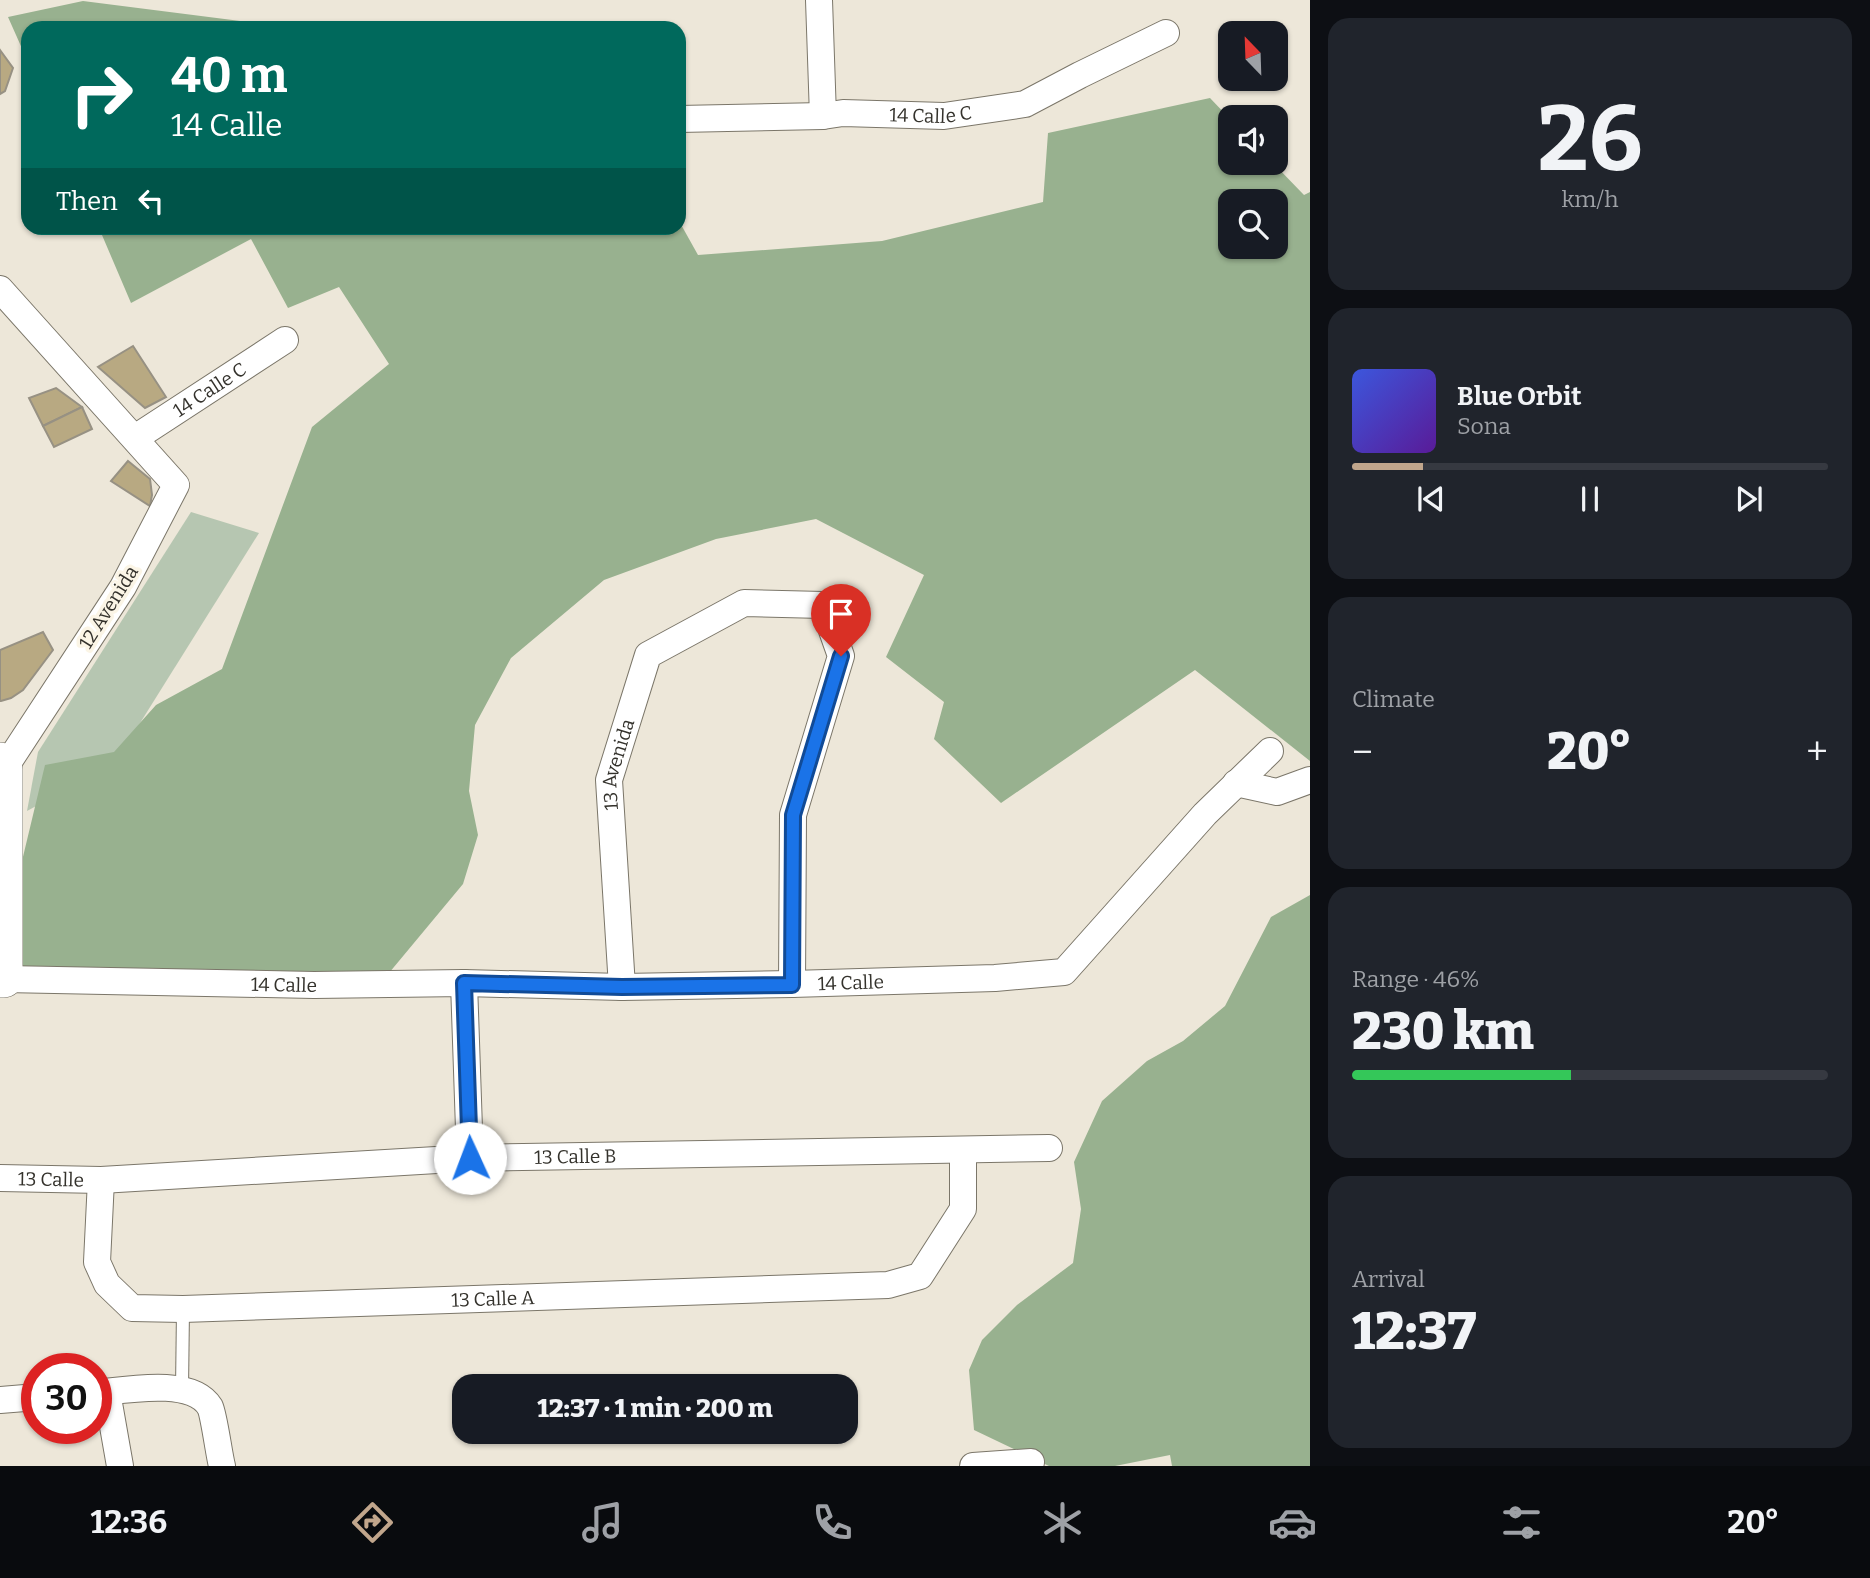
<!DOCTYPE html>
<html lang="en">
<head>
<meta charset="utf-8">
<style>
	:root { --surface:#171b24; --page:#20242c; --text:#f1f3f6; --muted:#9ea1a6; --line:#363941; --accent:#c1a68c }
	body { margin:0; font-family:Bitter,serif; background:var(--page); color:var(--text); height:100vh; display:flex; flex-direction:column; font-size:26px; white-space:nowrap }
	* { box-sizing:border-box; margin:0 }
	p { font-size:23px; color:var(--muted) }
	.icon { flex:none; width:38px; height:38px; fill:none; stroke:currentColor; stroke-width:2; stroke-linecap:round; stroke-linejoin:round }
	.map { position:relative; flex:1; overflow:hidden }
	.side { display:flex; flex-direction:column; gap:18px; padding:18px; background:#0d0f14; width:560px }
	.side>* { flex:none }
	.guide { position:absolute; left:21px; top:21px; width:665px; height:214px; border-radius:21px; box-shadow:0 2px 5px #0004; background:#00695c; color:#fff; overflow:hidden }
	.needle { width:46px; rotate:337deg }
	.fabs { position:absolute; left:1218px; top:21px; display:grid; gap:14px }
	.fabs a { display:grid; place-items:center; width:70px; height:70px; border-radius:14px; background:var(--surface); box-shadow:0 2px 5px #0004; font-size:35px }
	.speed { position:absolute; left:21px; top:1353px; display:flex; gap:14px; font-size:35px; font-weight:700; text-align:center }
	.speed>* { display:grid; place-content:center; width:91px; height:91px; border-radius:50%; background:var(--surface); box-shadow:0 2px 5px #0004; line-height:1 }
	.speed .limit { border:10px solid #d22; background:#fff; color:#111 }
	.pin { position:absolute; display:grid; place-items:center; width:60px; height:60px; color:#fff; margin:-72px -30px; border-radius:50% 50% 50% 0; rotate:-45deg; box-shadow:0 0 7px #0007 }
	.pin .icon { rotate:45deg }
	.me { position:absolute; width:77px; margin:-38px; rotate:358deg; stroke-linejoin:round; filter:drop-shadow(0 0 5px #0008) }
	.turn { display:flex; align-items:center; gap:24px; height:147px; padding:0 35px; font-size:32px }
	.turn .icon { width:91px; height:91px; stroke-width:2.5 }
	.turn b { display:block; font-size:49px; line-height:60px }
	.then { display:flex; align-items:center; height:66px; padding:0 35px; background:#0003; gap:14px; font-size:26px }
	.big { font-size:52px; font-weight:800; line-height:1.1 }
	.side .widget { flex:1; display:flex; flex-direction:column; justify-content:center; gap:10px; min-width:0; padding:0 24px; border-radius:21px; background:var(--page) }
	.side .dial { align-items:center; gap:0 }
	.dial b { font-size:91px; line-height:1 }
	.song { display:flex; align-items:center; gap:21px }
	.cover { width:84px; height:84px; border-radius:10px; background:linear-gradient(135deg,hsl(230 70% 55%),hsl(270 70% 35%)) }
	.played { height:7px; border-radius:4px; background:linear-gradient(90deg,var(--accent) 15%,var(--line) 15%) }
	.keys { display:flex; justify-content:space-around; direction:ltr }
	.heat { display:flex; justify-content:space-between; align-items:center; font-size:38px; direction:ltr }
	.charge { height:10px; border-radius:5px; background:linear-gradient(90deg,#34c759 46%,var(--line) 0) }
	.trip { position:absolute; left:452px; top:1374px; width:406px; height:70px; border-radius:21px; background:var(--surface); box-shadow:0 2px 5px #0004; font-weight:800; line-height:70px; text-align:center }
	.menu { display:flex; height:112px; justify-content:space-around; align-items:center; background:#090b0e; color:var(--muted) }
	.menu .icon { width:49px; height:49px }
	.menu .current { color:var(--accent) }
	.menu b { font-size:32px; color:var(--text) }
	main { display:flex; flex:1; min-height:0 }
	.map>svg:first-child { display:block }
	.green { fill:#b6c6b1 }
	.forest { fill:#98b18f; fill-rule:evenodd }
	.building { fill:#b8a982; stroke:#979183; stroke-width:2 }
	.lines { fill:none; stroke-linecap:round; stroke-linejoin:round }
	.lane-casing { stroke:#7b7669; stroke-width:14 }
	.street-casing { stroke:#7b7669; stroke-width:28 }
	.secondary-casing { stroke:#7b7669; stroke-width:38 }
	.lane { stroke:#fff; stroke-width:12 }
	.street { stroke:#fff; stroke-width:26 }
	.secondary { stroke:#fff; stroke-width:37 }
	.route-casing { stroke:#114b97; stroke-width:18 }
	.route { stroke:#1a73e8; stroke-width:12 }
	.labels { text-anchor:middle; stroke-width:7; stroke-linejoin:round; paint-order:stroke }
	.street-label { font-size:19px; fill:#34322c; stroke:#fbf5e6 }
</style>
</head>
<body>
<main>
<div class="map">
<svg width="1310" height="1466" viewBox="0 0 1310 1466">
	<rect width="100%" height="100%" fill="#ede7d9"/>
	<path class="green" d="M191 512 259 533 115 763 27 811 38 752Z"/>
	<g class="forest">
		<path d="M83 1 271 25 286 28H28V62L8 17Z"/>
		<path d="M1210 98 1230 119V163H1273L1304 195 1310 192V761L1195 670 1001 803 934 739 944 702 886 657 924 575 816 519 716 539 604 580 511 658 475 725 469 791 478 835 463 884 384 979 22 971 4 936 45 765 114 752 156 705 222 669 312 427 389 364 339 287 288 308 251 239 131 303 99 228H679V221L698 255 882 241 1043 202 1048 133ZM1230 201H1276V247H1230Z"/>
		<path d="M1310 895V1466H1172L1170 1455 1115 1466H1049L974 1430 969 1370 982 1340 1017 1305 1073 1263 1081 1209 1074 1162 1102 1101 1147 1061 1183 1041 1225 1006 1271 917Z"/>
	</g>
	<g class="building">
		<path d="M0 50 13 68 5 91 0 94Z"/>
		<path d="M133 346 166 397 145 408 98 367Z"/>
		<path d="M56 388 82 407 43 426 29 398Z"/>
		<path d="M82 407 92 429 54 447 43 426Z"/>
		<path d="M128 461 150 479 152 495 150 506 111 481Z"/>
		<path d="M43 632 53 650 23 690 11 698 1 701H0V650Z"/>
	</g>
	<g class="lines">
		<defs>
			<path id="lane" d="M182 1389 183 1309"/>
			<g id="street">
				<path d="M819 0 823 116"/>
				<path id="s1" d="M679 119 823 116 843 113 944 116 1025 104 1080 75 1166 33"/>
				<path d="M0 289 176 485 123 587 4 769"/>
				<path id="s2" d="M135 438 285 340"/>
				<path d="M1236 783 1277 792 1310 780"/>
				<path id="s3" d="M4 979 314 985 464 983 622 987 792 984 995 978 1064 972 1205 814 1270 751"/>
				<path d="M464 983 470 1158"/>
				<path id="s4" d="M622 987 609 780 648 655 744 603 823 605 841 656 793 815 792 984"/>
				<path id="s5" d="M0 1178 101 1180 470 1158 1049 1148"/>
				<path id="s6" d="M101 1180 97 1262 107 1284 132 1308 183 1309 888 1285 920 1276 963 1209V1150"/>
				<path d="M107 1392 120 1466"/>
				<path d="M96 1393C126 1390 192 1377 210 1407 214 1415 219 1455 222 1466"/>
				<path d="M0 1400 37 1397"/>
				<path d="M973 1466 1031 1462"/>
			</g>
			<path id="secondary" d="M0 761 4 769V979H0"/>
		</defs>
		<use href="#lane" class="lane-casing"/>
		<use href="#street" class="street-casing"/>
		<use href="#secondary" class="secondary-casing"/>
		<use href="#lane" class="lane"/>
		<use href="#street" class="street"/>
		<use href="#secondary" class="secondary"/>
	</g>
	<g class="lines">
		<defs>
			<path id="route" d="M470 1158 464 983 622 987 792 985 793 815 841 656"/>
		</defs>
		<use href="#route" class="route-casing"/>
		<use href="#route" class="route"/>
	</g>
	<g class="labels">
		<g class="street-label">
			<text dy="7" stroke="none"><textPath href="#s1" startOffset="252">14 Calle C</textPath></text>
			<text dy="7" stroke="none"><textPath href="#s2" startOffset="89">14 Calle C</textPath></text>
			<text transform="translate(108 607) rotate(-58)" y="7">12 Avenida</text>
			<text dy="7" stroke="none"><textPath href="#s4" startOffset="224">13 Avenida</textPath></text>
			<text dy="7" stroke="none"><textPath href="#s3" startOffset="847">14 Calle</textPath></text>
			<text dy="7" stroke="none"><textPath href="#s3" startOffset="280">14 Calle</textPath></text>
			<text dy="7" stroke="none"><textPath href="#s5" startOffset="576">13 Calle B</textPath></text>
			<text dy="7" stroke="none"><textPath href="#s5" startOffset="51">13 Calle</textPath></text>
			<text dy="7" stroke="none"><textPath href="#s6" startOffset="502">13 Calle A</textPath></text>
		</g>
	</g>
</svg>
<div class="fabs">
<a><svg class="needle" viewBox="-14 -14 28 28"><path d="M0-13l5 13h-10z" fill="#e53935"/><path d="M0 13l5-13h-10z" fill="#9ea1a6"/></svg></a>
<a><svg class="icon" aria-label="sound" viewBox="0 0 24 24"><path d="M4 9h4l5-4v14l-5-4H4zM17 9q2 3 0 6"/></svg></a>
<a><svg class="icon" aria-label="search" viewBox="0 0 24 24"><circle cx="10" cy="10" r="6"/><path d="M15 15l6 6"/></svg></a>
</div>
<div class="speed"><div class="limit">30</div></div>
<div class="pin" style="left:841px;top:656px;background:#d93025"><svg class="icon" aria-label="arrive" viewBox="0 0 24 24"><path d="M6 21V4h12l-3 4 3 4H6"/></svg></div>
<svg class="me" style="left:470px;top:1158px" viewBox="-20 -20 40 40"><circle r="19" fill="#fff"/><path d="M0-13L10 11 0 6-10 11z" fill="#1a73e8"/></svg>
<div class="trip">12:37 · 1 min · 200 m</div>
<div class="guide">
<div class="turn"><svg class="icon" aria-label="right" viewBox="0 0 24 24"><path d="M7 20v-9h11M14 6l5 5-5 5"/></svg><div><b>40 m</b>14 Calle</div></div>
<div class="then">Then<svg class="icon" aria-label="left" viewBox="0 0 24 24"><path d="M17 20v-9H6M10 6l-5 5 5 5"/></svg></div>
</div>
</div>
<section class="side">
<div class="widget dial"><b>26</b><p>km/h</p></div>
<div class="widget">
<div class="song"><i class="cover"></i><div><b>Blue Orbit</b><p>Sona</p></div></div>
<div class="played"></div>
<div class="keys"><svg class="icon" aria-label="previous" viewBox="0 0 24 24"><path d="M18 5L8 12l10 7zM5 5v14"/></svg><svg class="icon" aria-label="pause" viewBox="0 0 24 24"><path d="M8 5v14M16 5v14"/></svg><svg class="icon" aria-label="next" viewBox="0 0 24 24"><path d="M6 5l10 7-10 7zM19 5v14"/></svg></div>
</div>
<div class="widget"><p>Climate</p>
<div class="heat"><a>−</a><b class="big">20°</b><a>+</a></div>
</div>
<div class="widget"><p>Range · 46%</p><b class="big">230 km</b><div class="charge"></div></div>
<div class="widget"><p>Arrival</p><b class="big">12:37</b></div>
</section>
</main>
<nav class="menu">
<b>12:36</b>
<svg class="icon current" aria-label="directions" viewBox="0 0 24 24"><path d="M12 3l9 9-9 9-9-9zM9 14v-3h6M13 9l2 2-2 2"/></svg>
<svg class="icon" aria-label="music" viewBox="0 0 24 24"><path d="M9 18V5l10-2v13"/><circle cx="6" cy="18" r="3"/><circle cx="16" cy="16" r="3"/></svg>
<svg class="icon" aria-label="phone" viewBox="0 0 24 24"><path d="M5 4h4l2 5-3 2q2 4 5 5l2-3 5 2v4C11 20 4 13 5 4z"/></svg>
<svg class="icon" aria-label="climate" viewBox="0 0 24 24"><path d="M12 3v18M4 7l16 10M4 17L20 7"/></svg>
<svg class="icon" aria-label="car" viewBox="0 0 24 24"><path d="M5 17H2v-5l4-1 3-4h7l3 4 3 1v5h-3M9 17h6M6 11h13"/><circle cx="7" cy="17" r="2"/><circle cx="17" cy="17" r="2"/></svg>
<svg class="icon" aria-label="filters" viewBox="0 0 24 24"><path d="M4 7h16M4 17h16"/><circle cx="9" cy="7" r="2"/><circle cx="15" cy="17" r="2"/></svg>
<b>20°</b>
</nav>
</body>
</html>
